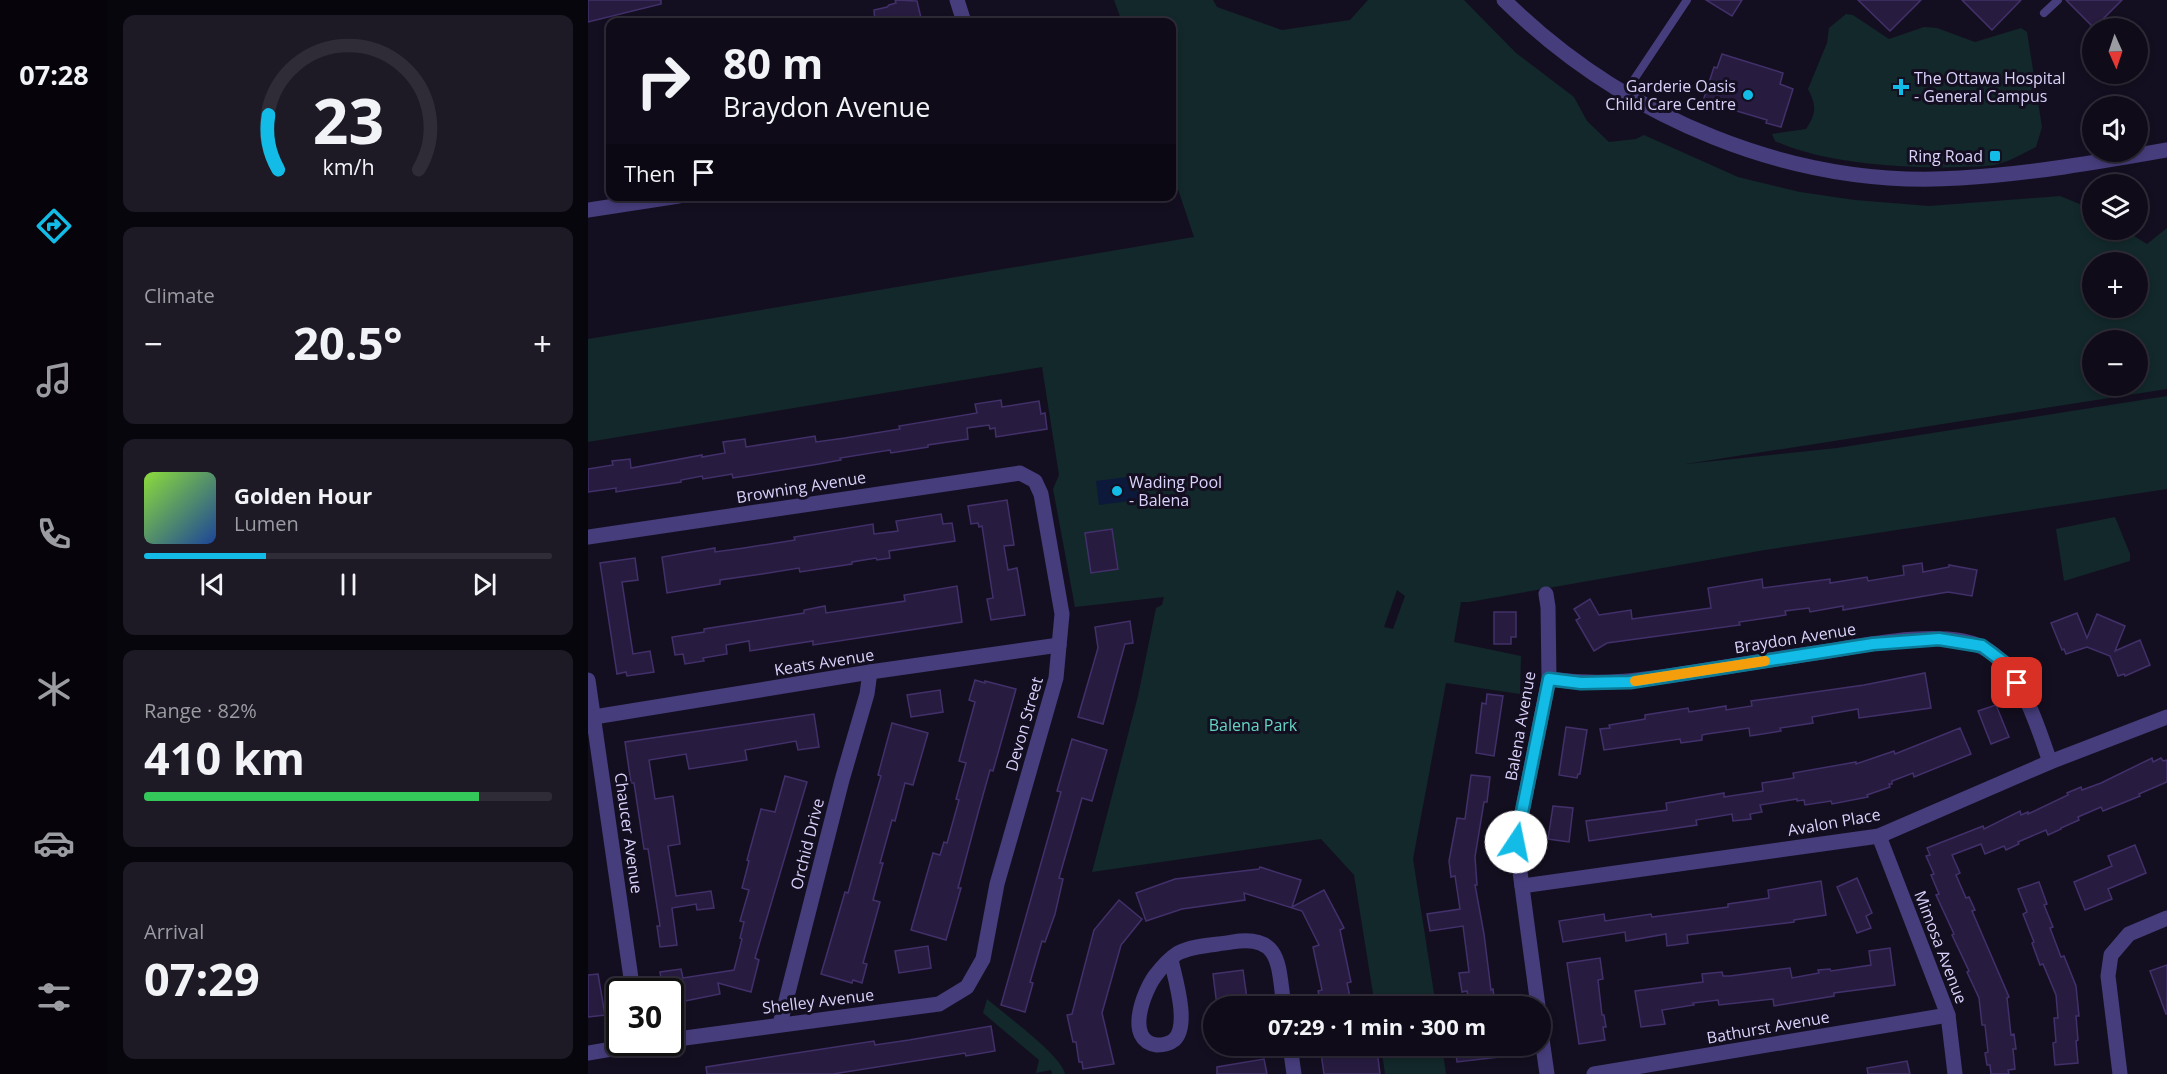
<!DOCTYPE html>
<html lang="en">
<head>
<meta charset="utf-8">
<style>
	:root { --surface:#0f0b18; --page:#1d1925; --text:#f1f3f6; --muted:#9b9ba2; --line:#2f2b37; --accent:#12bce7 }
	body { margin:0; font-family:"Open Sans",sans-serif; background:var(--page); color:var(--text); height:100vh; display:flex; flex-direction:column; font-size:22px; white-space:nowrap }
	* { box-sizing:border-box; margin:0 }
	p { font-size:20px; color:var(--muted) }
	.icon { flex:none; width:33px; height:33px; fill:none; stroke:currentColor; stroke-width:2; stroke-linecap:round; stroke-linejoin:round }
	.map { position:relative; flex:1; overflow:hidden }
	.drawer { display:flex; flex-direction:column; gap:15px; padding:15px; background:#08060d; width:480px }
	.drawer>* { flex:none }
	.hud { position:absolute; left:18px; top:18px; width:570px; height:183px; border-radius:12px; box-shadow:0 3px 9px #0003,0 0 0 2px var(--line); background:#0f0b18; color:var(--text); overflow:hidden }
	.needle { width:39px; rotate:177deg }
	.controls { position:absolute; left:1494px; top:18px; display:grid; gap:12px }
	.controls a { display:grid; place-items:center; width:66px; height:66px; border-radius:50%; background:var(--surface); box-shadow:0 3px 9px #0003,0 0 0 2px var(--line); font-size:30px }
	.speed { position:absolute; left:18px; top:978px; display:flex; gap:12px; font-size:30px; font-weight:700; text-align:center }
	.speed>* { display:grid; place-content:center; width:78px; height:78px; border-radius:50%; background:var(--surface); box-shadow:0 3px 9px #0003,0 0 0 2px var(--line); line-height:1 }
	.speed .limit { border:3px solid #111; border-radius:9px; background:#fff; color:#111 }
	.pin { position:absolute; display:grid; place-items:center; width:51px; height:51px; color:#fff; margin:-26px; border-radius:12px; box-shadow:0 3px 9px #0006 }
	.me { position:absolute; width:66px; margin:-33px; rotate:11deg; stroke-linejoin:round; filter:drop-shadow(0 0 4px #0008) }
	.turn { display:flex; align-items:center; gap:21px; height:126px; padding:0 18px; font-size:27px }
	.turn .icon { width:78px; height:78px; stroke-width:2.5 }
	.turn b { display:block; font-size:42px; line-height:51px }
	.then { display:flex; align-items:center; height:57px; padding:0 18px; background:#0003; gap:12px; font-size:22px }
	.big { font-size:45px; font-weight:700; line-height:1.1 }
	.drawer .widget { flex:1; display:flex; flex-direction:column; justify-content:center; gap:9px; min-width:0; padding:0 21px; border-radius:12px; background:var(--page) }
	.drawer .dial { align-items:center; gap:0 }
	.dial svg { height:156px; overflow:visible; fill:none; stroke:var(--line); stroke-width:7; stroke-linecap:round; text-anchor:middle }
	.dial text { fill:var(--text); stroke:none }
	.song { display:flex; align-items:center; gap:18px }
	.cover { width:72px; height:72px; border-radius:9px; background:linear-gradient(135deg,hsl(90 70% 55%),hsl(220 70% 35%)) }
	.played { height:6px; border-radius:3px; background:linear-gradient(90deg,var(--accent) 30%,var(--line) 30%) }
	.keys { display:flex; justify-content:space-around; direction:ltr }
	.heat { display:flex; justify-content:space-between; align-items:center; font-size:33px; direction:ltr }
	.charge { height:9px; border-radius:4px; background:linear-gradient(90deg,#34c759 82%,var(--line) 0) }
	.trip { position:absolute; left:615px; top:996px; width:348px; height:60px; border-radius:30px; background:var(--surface); box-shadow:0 3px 9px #0003,0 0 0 2px var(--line); font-weight:700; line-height:60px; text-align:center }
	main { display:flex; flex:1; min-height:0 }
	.tabs { display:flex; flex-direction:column; width:108px; justify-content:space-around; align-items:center; background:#06040a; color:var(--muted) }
	.tabs .icon { width:42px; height:42px }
	.tabs .active { color:var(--accent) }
	.tabs b { font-size:27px; color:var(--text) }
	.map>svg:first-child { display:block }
	.green { fill:#12282a; fill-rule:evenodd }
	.water { fill:#0d193b }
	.building { fill:#271c40; stroke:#42306a; stroke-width:1.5 }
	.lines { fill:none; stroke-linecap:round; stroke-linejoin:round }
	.service { stroke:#463d7c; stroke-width:8 }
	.minor { stroke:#463d7c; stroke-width:15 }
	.tertiary { stroke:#463d7c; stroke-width:15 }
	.route-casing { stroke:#0c7a96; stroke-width:15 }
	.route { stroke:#12bce7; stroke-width:10 }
	.slow { stroke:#f59e0b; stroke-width:10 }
	.poi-dot { fill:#12bce7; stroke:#140f20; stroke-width:2 }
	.labels { text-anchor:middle; stroke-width:6; stroke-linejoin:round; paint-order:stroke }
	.poi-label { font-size:16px; fill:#dbd2fb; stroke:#140f20; text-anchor:start }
	.street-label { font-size:16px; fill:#dbd2fb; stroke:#140f20 }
	.park-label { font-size:16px; fill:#64d5c5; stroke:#140f20 }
</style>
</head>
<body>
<main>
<nav class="tabs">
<b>07:28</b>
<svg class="icon active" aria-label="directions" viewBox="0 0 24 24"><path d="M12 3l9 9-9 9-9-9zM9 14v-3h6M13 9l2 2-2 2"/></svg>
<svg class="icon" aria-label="music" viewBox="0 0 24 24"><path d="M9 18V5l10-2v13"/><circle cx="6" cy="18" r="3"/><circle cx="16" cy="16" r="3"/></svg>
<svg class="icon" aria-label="phone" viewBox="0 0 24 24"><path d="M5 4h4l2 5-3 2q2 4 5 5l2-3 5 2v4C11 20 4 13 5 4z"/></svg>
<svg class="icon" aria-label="climate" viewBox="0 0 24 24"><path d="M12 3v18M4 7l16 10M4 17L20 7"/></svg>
<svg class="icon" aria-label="car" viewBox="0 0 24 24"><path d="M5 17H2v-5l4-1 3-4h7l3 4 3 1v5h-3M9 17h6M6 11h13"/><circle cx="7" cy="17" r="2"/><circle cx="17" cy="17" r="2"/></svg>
<svg class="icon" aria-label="filters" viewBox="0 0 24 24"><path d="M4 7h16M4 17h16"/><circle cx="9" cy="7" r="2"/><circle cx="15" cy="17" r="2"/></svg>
</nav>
<section class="drawer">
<div class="widget dial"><svg viewBox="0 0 100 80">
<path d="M14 69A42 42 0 1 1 86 69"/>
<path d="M14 69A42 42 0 0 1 9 41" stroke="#12bce7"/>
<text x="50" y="56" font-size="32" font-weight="700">23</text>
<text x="50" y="72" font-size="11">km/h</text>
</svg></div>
<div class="widget"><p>Climate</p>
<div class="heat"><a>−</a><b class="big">20.5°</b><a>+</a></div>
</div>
<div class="widget">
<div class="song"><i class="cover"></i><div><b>Golden Hour</b><p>Lumen</p></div></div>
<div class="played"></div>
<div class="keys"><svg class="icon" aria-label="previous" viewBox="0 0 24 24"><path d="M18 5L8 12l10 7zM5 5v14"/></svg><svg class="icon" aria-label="pause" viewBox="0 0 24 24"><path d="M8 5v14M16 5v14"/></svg><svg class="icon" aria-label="next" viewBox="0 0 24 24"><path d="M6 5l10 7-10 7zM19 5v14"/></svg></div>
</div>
<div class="widget"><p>Range · 82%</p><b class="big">410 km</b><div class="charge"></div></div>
<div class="widget"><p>Arrival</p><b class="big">07:29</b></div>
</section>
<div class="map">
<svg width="1579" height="1074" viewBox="0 0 1579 1074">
	<rect width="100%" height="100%" fill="#140f20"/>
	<g class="green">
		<path d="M526 0H625L629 7 694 30 762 20 780 0H876L928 53 986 97 999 121 1021 142 1048 139 1056 135 1150 177 1212 192 1267 200 1341 206 1472 196 1504 209V230H1539L1541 233 1559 244 1579 228V389L1098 464 1249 448 1579 396V489L1177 550 881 602H873L866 642 933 656 932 694 858 683 825 859 848 1006H787L766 875 733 839 504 872 550 696 568 608 574 605 576 597 487 607 465 489 471 475 454 367 0 442V339L606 237 584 171V22H534ZM1504 262H1550V308H1504ZM1504 340H1550V386H1504ZM809 590 817 596 805 629 796 627Z"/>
		<path d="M1258 14 1265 15 1301 39 1336 27 1349 28 1387 42 1433 28 1439 32 1454 127 1448 147C1434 154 1421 162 1406 165 1395 167 1384 166 1373 167 1319 169 1236 164 1187 141L1184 134 1218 129C1228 113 1229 107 1220 89L1239 43 1241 28Z"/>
		<path d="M1527 517 1542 554V561L1476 581 1468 529Z"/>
		<path d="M399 999C415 1013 474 1056 477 1074H464L463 1070 448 1073 451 1060 395 1013Z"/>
		<path d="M793 1046H854L858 1074H797Z"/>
	</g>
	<path class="water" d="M547 476 550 500 511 505 508 481Z"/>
	<g class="building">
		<path d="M0 0H73V4L0 22Z"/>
		<path d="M307 0 329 1 334 22H287L286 10 299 7 301 5 308 3Z"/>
		<path d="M1118 0H1154L1144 16Z"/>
		<path d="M1270 0H1333L1302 31Z"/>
		<path d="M1374 0H1433L1404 30Z"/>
		<path d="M1478 0H1534L1506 28Z"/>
		<path d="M1134 54 1195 73 1192 84 1205 89 1193 127 1178 123 1179 120 1115 101 1126 67 1129 68Z"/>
		<path d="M413 400 414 407 451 401 453 414 457 413 459 429 408 437 407 428 402 429 401 425 379 428 380 439 340 445V447L303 453 302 450 252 458 253 460 231 464 145 478 144 474 115 479 114 476 93 480V482L28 492V488L0 492V469L25 465 24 461 42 459 43 468 114 455V457L137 453 135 442 157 439 158 447 227 436 228 442 257 438 312 429 311 426 389 413 387 404Z"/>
		<path d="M419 500 426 545 416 546 420 570 429 568 437 615 403 620 399 599 405 598 394 526 391 527 390 523 383 524 380 506Z"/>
		<path d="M353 514 355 524 364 523 367 541 301 551 302 558 289 560 288 558 264 562V564L212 572 211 568 174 574 132 580V584L79 593 74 557 127 548V552L156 548 207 540 206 537 285 524 286 534 310 531 308 521Z"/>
		<path d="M524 529 530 569 503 573 497 533Z"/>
		<path d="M47 558 50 580 34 582 45 654 62 651 66 672 39 676 38 672 29 674 12 563Z"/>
		<path d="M1334 563 1335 572 1361 567V565L1389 570 1384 596 1360 592 1255 610V606L1222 612 1221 608 1197 611 1198 615 1151 622 1152 625 1019 643 1006 651 988 620 992 618 986 609 1002 599 1011 615 1043 610 1044 619 1123 608 1120 588 1174 579 1175 588 1242 579V583L1279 577 1280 581 1316 575 1315 566Z"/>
		<path d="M369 586 374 622 225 645V641L162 651 161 641 138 645 139 654 115 658 116 661 97 664 95 654 87 655 84 637 116 632V629L216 613V610L237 606 238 613 317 601 316 595Z"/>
		<path d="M906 612H928V637H923V644H906Z"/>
		<path d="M1489 613 1499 638 1509 614 1537 626 1527 651 1552 640 1562 665 1537 676 1536 674 1530 676 1522 656 1499 647 1478 654 1476 649 1474 650 1463 623Z"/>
		<path d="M542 621 545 643 537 644 515 724 490 717 510 648 507 627Z"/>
		<path d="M1337 673 1343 708 1271 718 1270 709 1224 717 1225 723 1192 728 1193 731 1162 736 1161 728 1119 734 1114 735V740L1093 743 1092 739 1016 750 1012 729 1022 728 1021 725 1057 719V715L1100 708 1101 712 1138 706V710L1164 706 1163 701 1276 685Z"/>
		<path d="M387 680 397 683V681L428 689 405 771 402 770 390 813 370 888H373L358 940 323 930 345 853 352 855 356 842 359 843 371 800 368 799 378 763 371 761 387 702 381 700Z"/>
		<path d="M352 690 355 712 323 717 319 695Z"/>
		<path d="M899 694 915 696 906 756 888 753 894 703 898 704Z"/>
		<path d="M1408 705 1421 737 1403 744 1390 711Z"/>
		<path d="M226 714 231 747 210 750 208 741 157 750 159 760 101 769 98 754 61 760 67 799 85 796 92 844 80 846 88 896 123 891 126 908 109 910 108 904 84 908 89 945 72 947 69 926H72L60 849H56L46 783H43L37 742Z"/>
		<path d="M304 723 340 733 325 785 317 783 307 821 304 820 292 863H295L285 900 292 902 275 963 279 964 274 983 265 980 264 983 233 974 257 892 260 893 293 776 290 775Z"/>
		<path d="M978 727 999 730 992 774H990L989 778 971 775Z"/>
		<path d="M1372 728 1383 754 1326 777 1325 773 1304 781V784H1301L1302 787 1279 795 1280 797 1244 804 1243 801 1217 805 1216 800 1209 801V799L1172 805 1174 812 1162 814 1163 819 1145 821 1144 814 1108 820 1109 825 1001 841 998 821 1079 810 1078 803 1136 793V797L1175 791 1174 783 1206 778 1205 773 1268 762V764L1306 751 1307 754Z"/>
		<path d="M484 739 519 750 504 801 494 798 471 878 475 879 467 914 457 942 454 941 442 982 445 983 437 1012 413 1005 473 792 469 791Z"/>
		<path d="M1564 758 1565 762 1573 758 1575 761 1579 760V782L1551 794 1552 796 1515 811 1513 807 1490 817 1491 820 1473 828V829L1460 835 1458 830 1430 842 1431 844 1418 850 1416 846 1397 854 1393 844 1364 855 1372 873 1368 875 1378 898 1381 897 1387 910 1384 911 1421 997 1419 998 1423 1035 1426 1034 1428 1049H1425L1427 1069 1420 1070 1421 1074H1403L1402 1065H1399L1397 1053 1400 1052 1397 1025H1394L1391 998 1379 972 1381 971 1364 935 1366 934 1348 895 1351 894 1343 875 1346 874 1338 856 1342 855 1339 848 1395 826 1396 829 1432 811 1433 815 1440 812V814L1480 795 1479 793 1493 787 1494 790 1513 783Z"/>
		<path d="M883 775 902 777 899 802H896L887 857 889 885H887L896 934 903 990 905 989 907 1006H882L879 991 874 992 871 973 881 972 875 926 842 931 839 914 872 909 867 876 863 877 861 861 869 818 877 819Z"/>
		<path d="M197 776 219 782 167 958 171 960 163 992 130 983 132 994 82 1004V992H75L72 972 93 969 95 978 146 970 154 939 152 938 156 922 152 921 161 890 154 888 161 861 159 860 173 809 187 812Z"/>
		<path d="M965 806 985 808 981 842 960 839Z"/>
		<path d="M1547 845 1558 873 1520 889 1524 899 1497 910 1486 882 1524 866 1520 856Z"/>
		<path d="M672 867 713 880 704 907 736 890 756 928 752 930 763 982 759 983 764 1006H734L730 991 734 990 725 947 731 945 714 911 656 893 657 900 594 909 558 921 548 893 587 879 671 869Z"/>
		<path d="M1269 878 1284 913 1278 916 1283 928 1269 933 1249 887Z"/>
		<path d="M1233 881 1238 915 1206 920V922L1099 935 1100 943 1079 946 1078 934 1038 941 1037 932 975 942 971 921 1016 914 1017 921 1063 914 1064 917 1140 907V904L1181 898 1180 890Z"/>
		<path d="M1451 882 1459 904 1456 905 1465 927 1462 928 1473 957 1476 956 1488 986 1491 1016H1488L1490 1040 1488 1041 1490 1063 1467 1065 1465 1043 1468 1042 1466 1018H1470L1468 995 1455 964 1452 965 1444 943 1446 942 1435 914 1439 912 1430 889Z"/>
		<path d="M531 900 554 919 533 945 514 1013 526 1064 495 1069 494 1062H491L488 1042H485L479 1015 484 1014 506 930Z"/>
		<path d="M340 946 343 968 311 973 307 951Z"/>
		<path d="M1302 948 1307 985 1246 993V996L1186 1006 1185 999 1131 1005 1130 1000 1105 1003 1106 1005 1074 1010 1077 1024 1053 1027 1047 991 1115 982 1114 974 1134 972 1135 976H1142L1202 968 1204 978 1231 973 1230 970 1242 969 1243 971 1283 965 1281 951Z"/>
		<path d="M1012 958 1015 979 1010 980 1014 1015H1016L1018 1027H1015L1017 1040 991 1044 979 963Z"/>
		<path d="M1579 965V1014H1578L1562 971Z"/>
		<path d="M655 970 660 1006H629L625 974Z"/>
		<path d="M10 974 17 1015 0 1017V975Z"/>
		<path d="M403 1026 407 1051 378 1056 377 1053 245 1074H119L118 1067 286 1041 287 1045 321 1040Z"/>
		<path d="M732 1046H783V1051L789 1050 792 1074H736Z"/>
		<path d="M867 1046H909L911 1057 869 1062Z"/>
		<path d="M676 1059 679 1074H629V1067Z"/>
		<path d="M1319 1061 1322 1074H1280L1279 1068Z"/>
	</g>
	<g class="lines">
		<g class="service">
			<path d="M1456 13 1470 0"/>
			<path d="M1037 93 1099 0"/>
		</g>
		<g class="minor">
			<path d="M369 0 376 22"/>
			<path d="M0 210 91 196"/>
			<path d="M0 537 432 473 447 481 453 494 474 614 468 678 409 884 395 959 379 987 351 1004 82 1040"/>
			<path d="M961 679C1019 687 1062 679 1119 670 1160 663 1200 657 1241 651 1281 644 1358 629 1394 647 1432 665 1449 725 1462 762"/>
			<path d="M0 680 45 992"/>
			<path d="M6 717 282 672 471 645"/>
			<path d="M1291 836 1360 1015 1367 1074"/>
			<path d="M934 886 1291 836 1462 762 1579 717"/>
			<path d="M583 960C587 978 602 1026 586 1040 581 1044 574 1045 569 1045 536 1041 556 991 567 976 573 968 582 958 590 953 605 945 628 945 644 942 695 933 690 969 696 1006"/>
			<path d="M950 1006 928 842 961 679 960 607 958 594"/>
			<path d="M192 1024 254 780 279 694 282 672"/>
			<path d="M952 1025 959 1074"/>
			<path d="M702 1046 706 1074"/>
			<path d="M0 1053 65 1042"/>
			<path d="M1006 1074 1360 1015"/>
			<path d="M1532 1074 1520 976 1523 955 1541 934 1579 918"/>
		</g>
		<path class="tertiary" d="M916 0C1035 117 1203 189 1372 178 1441 174 1511 162 1579 150"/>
	</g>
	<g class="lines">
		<defs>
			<path id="route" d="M928 842 961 679 993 683 1042 682 1285 644 1351 639 1394 646 1418 664 1429 683"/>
		</defs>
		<use href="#route" class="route-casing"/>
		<use href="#route" class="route"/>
		<path class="slow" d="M1047 681 1177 661"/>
	</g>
	<g class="poi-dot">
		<path d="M1310 78h6v6h6v6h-6v6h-6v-6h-6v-6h6z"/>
		<circle cx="1160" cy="95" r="6"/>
		<rect x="1401" y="150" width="12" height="12" rx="3"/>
		<circle cx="529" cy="491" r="6"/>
	</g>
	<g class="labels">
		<g class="poi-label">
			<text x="1326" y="84">The Ottawa Hospital<tspan x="1326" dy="18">- General Campus</tspan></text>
			<text x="1148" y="92" text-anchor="end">Garderie Oasis<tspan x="1148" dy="18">Child Care Centre</tspan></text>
			<text x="1395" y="162" text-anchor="end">Ring Road</text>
			<text x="541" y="488">Wading Pool<tspan x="541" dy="18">- Balena</tspan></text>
		</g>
		<g class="street-label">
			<text transform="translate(213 487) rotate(-9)" y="6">Browning Avenue</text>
			<text transform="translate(1207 638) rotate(-9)" y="6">Braydon Avenue</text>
			<text transform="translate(236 662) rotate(-9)" y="6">Keats Avenue</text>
			<text transform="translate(436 724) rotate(-74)" y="6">Devon Street</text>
			<text transform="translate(932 726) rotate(-80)" y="6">Balena Avenue</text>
			<text transform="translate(1246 822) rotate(-10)" y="6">Avalon Place</text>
			<text transform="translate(41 833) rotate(82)" y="6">Chaucer Avenue</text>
			<text transform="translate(219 844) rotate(-76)" y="6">Orchid Drive</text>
			<text transform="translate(1353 947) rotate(69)" y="6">Mimosa Avenue</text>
			<text transform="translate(230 1001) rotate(-7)" y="6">Shelley Avenue</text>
			<text transform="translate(1180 1027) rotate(-10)" y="6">Bathurst Avenue</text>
		</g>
		<g class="park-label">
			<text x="665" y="731">Balena Park</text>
		</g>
	</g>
</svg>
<div class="controls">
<a><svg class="needle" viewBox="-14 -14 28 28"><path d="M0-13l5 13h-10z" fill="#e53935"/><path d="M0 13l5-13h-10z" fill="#9b9ba2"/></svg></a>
<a><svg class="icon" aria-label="sound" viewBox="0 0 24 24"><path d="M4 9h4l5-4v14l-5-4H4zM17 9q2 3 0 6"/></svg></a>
<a><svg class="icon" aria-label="layers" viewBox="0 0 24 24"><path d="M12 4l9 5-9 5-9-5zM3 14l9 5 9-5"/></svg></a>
<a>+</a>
<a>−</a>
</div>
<div class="speed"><div class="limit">30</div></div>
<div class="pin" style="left:1429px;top:683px;background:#d93025"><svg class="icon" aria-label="arrive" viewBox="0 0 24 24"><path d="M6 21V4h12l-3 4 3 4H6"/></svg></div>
<svg class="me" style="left:928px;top:842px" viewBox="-20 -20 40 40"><circle r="19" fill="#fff"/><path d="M0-13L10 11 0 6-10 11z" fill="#12bce7"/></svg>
<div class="trip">07:29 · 1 min · 300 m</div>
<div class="hud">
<div class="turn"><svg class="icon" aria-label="right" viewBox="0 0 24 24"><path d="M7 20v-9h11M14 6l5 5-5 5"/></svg><div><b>80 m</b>Braydon Avenue</div></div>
<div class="then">Then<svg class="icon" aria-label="arrive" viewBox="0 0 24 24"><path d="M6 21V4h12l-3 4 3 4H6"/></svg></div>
</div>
</div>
</main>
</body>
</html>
